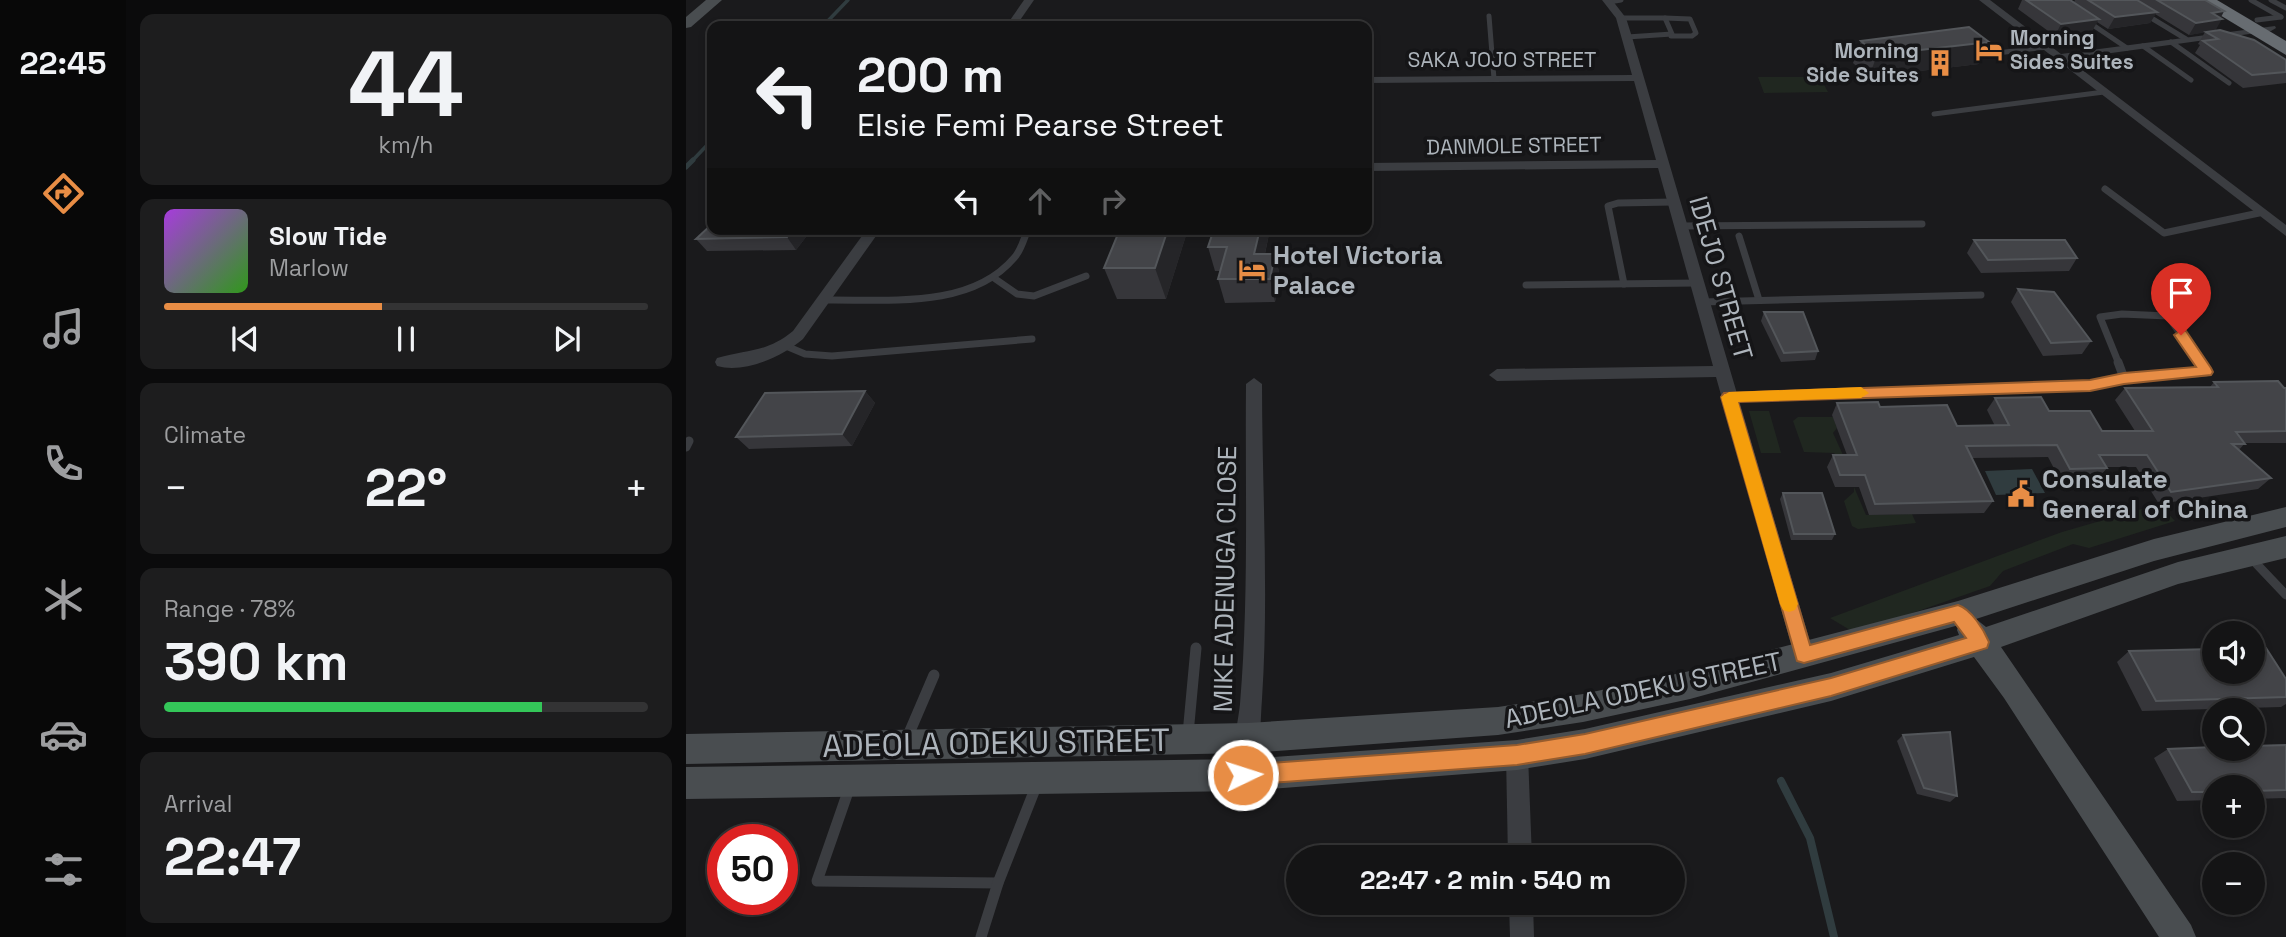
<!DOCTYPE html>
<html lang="en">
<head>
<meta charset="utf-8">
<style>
	:root { --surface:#141415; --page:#1d1d1e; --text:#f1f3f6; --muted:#9d9ea0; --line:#333334; --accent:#e88d45 }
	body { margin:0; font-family:"Space Grotesk",sans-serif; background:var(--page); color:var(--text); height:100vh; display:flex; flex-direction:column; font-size:26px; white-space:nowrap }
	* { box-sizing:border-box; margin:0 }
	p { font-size:23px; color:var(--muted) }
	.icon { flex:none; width:38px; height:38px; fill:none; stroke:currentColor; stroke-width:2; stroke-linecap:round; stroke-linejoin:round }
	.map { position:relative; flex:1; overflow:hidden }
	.drawer { display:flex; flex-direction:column; gap:14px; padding:14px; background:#0b0b0c; width:560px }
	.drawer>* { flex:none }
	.hud { position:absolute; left:21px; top:21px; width:665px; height:214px; border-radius:14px; box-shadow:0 4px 10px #0003,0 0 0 2px var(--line); background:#141415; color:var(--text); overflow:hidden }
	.buttons { position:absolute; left:1516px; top:621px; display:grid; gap:14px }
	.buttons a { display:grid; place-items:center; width:63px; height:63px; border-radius:50%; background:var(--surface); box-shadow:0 4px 10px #0003,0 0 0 2px var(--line); font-size:35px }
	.speed { position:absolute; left:21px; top:824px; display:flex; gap:14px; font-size:35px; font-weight:700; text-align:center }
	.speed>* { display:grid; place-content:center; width:91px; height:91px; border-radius:50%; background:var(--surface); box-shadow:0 4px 10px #0003,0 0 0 2px var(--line); line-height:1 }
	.speed .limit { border:10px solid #d22; background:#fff; color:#111 }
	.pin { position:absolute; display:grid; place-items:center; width:60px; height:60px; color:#fff; margin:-72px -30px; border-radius:50% 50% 50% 0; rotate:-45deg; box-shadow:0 0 7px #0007 }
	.pin .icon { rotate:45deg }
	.me { position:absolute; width:77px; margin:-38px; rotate:86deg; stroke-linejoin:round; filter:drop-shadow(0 0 5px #0008) }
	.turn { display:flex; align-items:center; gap:24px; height:147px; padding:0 35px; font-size:32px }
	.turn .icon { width:91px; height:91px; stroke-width:2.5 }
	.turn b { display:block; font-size:49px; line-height:60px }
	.lanes { display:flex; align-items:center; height:66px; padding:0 35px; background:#0003; justify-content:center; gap:35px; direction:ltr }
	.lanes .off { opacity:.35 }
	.big { font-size:52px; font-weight:700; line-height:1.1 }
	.drawer .widget { flex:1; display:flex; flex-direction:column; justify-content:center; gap:10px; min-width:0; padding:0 24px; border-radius:14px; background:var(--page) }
	.drawer .dial { align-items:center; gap:0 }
	.dial b { font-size:91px; line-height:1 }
	.song { display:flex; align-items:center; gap:21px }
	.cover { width:84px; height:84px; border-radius:10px; background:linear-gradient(135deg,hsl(280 70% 55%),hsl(110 70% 35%)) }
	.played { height:7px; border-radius:4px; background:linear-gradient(90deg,var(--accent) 45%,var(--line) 45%) }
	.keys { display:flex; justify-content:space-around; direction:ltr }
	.heat { display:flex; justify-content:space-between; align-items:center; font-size:38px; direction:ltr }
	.charge { height:10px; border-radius:5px; background:linear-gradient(90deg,#34c759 78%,var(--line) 0) }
	.trip { position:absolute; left:600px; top:845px; width:399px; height:70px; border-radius:35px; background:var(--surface); box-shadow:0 4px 10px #0003,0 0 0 2px var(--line); font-weight:700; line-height:70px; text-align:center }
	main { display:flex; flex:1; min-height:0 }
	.dock { display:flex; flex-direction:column; width:126px; justify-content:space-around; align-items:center; background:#080808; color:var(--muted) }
	.dock .icon { width:49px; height:49px }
	.dock .current { color:var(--accent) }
	.dock b { font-size:32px; color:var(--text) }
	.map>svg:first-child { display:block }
	.green { fill:#202720 }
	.water { fill:#303c3f }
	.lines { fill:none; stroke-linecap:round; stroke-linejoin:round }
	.stream-far2 { stroke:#303c3f; stroke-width:3.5 }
	.stream-far1 { stroke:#303c3f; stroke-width:5 }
	.stream { stroke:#303c3f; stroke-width:8 }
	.lane-far3 { stroke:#3b3d41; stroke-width:5 }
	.lane-far2 { stroke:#3b3d41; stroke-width:7 }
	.lane-far1 { stroke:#3b3d41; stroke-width:9 }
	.lane { stroke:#3b3d41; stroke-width:11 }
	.street { fill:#3b3d41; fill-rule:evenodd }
	.secondary { fill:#494d50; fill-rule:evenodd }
	.highway { fill:#676c71; fill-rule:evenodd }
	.wall { fill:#36363a }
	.shaded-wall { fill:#252528 }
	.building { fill:#434448; stroke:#53565a; stroke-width:2 }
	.route { fill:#e88d45; stroke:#975c2d; stroke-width:2 }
	.slow { fill:#f59e0b }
	.labels { text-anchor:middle; stroke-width:7; stroke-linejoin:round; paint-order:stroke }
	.far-poi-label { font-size:21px; font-weight:bold; fill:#adb4bb; stroke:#151517; text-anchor:start }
	.far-street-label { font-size:21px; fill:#adb4bb; stroke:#151517 }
	.poi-label { font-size:26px; font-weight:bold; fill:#adb4bb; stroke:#151517; text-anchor:start }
	.street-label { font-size:26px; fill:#adb4bb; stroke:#151517 }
	.near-street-label { font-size:32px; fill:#adb4bb; stroke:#151517 }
</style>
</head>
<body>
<main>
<nav class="dock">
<b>22:45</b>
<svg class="icon current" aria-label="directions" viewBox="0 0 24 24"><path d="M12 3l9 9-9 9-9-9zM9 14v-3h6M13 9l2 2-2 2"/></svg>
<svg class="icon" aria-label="music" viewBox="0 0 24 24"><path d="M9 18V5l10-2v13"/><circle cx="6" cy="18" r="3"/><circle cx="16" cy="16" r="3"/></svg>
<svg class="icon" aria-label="phone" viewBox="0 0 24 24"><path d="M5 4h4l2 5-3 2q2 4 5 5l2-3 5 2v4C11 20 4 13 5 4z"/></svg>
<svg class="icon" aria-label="climate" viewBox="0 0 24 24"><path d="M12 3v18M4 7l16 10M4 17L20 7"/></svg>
<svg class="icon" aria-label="car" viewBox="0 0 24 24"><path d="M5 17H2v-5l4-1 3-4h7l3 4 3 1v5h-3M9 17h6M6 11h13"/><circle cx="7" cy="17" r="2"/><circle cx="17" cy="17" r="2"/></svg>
<svg class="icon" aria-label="filters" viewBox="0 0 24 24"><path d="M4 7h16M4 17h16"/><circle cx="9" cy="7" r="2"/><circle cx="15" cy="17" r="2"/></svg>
</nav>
<section class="drawer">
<div class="widget dial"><b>44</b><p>km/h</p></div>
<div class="widget">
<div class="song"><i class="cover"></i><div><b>Slow Tide</b><p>Marlow</p></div></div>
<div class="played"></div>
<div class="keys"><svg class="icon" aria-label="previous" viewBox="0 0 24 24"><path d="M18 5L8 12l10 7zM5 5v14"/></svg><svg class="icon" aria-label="pause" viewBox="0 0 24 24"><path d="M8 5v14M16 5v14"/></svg><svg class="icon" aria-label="next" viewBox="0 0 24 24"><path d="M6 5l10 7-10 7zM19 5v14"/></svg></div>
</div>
<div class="widget"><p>Climate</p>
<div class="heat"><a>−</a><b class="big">22°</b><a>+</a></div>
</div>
<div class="widget"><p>Range · 78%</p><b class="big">390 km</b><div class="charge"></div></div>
<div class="widget"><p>Arrival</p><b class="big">22:47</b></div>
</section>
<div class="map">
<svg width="1600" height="937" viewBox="0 0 1600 937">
	<rect width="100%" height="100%" fill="#1a1a1c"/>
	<g class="green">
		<path d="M1072 77H1134L1142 92 1078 93Z"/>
		<path d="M1063 411H1083L1095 453H1075Z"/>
		<path d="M1112 417H1147L1151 428 1147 433 1162 466 1148 453 1118 452 1107 421Z"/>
		<path d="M1168 487 1180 515 1226 514 1230 523 1172 529 1166 526 1158 501 1168 492Z"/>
		<path d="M1473 504 1489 521 1403 548 1387 544 1317 571 1304 586 1169 633 1144 618 1376 532Z"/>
	</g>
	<path class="water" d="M1346 469 1359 493 1310 495 1299 471Z"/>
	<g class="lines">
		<g class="stream-far2">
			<path d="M137 26 162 0"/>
			<path d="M5 162 26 140"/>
		</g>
		<path class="stream-far1" d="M0 167 7 160"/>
		<path class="stream" d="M1095 781 1124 838 1148 937"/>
		<g class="lane-far3">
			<path d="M1565 0 1595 17"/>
			<path d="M1585 0 1600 8"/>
			<path d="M923 2 935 0"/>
			<path d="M1457 13 1500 39"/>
			<path d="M803 16 808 79"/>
			<path d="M935 18H979L986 34 941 37"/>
			<path d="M979 18 1004 19 1010 33 1006 36H985"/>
			<path d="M1571 20 1595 17"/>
			<path d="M1401 21 1441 48"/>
			<path d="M1485 42 1543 83"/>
			<path d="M1457 46 1505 80"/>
			<path d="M1303 54 1361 47"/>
			<path d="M1248 114 1418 92"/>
		</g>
		<g class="lane-far2">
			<path d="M1419 189 1478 233 1573 213"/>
			<path d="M994 226 1236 224"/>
			<path d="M1053 236 1073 300"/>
			<path d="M308 278 331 294 348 296 400 276"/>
			<path d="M938 284 922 206 932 203 987 202"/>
			<path d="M840 285 1010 283"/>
			<path d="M138 300C199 299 284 310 328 258 335 251 338 238 342 229"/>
			<path d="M1016 302 1295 295"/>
			<path d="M100 346 119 354 146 356 346 339"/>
			<path d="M1433 364 1414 317 1436 314 1482 316 1515 364"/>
		</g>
		<g class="lane-far1">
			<path d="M1432 362 1438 378"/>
			<path d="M1438 378 1520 372 1514 362"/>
			<path d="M1043 397 1403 385 1438 378"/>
			<path d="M0 447 3 441"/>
			<path d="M1563 556 1600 595"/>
		</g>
		<g class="lane">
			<path d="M502 734 510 648"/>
			<path d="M221 738 248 675"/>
			<path d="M164 786 131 881 312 883"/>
			<path d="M295 937 312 883 351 784"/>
		</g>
		<g class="street">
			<path d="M338 0H348L330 26H320Z"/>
			<path d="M916 0H926L940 18 946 37 1128 655 1125 662 1118 664 1111 662 1108 655 1030 377 811 381 803 375 811 369 1027 366 972 168 681 171V163L970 160 948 81 681 83V77L946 75 930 18Z"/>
			<path d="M1293 0H1304L1375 54 1589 26 1590 28 1585 31 1382 59 1600 225V236Z"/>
			<path d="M181 229H195L117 339C97 356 59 374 31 366L29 362 31 358C62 349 80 353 107 331Z"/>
			<path d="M568 378 576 384C576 489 583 594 576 699 574 725 575 758 565 783L557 786 549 783C542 765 552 724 554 704 563 598 559 491 560 384Z"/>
			<path d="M831 744 839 747 842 755 846 858H822L820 755 823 747Z"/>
			<path d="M823 903H847L848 937H824Z"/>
		</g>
		<g class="secondary">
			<path d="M20 0H36L5 27 0 28V17Z"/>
			<path d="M1600 507V527L1468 561 1290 619 1300 627 1492 562 1600 536V558L1492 584 1315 647 1505 925 1510 937H1473L1318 698 1288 657 1145 701 899 759 831 770 557 791 0 799V767L557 759 831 740 899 729 1145 673 1273 635 1271 630 1273 625 1004 699 897 722 812 735 562 753 0 764V734L562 723 812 707 897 694 1004 671 1272 601 1468 539Z"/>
		</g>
		<path class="highway" d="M1509 0H1531L1600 41V55Z"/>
	</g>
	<g class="wall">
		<path d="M1336 0H1384L1388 2 1389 0H1519L1538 11 1529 31 1600 60V83L1557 88 1509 53 1514 45 1512 44 1519 32 1503 35 1469 14 1464 23 1422 29 1411 22 1406 31 1369 36 1332 9Z"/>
		<path d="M1175 41 1293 64 1183 77 1167 63Z"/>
		<path d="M502 229 480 299H431L418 268Z"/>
		<path d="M528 229H584L579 254H589L594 277 589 302 539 303 532 279 535 271H529L522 247Z"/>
		<path d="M123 233 110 250 21 251 10 239Z"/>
		<path d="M1288 240 1391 258 1383 271 1295 273 1281 253Z"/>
		<path d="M1332 289 1405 341 1396 354 1357 356 1325 302Z"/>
		<path d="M1078 312 1132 351 1129 360 1095 362 1075 321Z"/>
		<path d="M1528 382 1600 388V443H1559L1553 450 1585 478 1572 489 1473 504 1450 467H1420L1421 468 1411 480H1374L1362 457 1286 458 1307 501 1298 513 1183 515 1173 487H1149L1141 467 1147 455H1161L1146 415 1151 403 1194 407 1271 426H1309L1301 410 1309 398 1363 411 1416 431H1449L1429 400 1439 388 1524 387Z"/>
		<path d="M179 391 189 403 166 446 63 449 50 437Z"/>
		<path d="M1097 493 1149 534 1146 540H1105L1094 499Z"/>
		<path d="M1443 651 1600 679V704L1595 707 1456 711 1431 662Z"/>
		<path d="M1217 735 1271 796 1264 802 1231 794 1211 741Z"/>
		<path d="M1600 745V799L1599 798 1566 799V788H1528V800L1491 801 1468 758 1482 749Z"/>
	</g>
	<g class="shaded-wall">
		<path d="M1538 11 1533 20 1536 19 1529 31 1503 35 1510 23 1526 13Z"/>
		<path d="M1471 12 1464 23 1422 29 1429 17Z"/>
		<path d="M1413 19 1406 31 1369 36 1375 24Z"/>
		<path d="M1303 42 1293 64 1183 77 1191 55Z"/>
		<path d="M108 229H121L123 233 110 250 101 237Z"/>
		<path d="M482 229H502L480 299 469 268Z"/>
		<path d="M574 229H584L574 277 568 254Z"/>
		<path d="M589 254 594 277 589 302 584 279Z"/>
		<path d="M179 391 189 403 166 446 156 434Z"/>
	</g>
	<g class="building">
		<path d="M1340 0H1384L1413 19 1375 24Z"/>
		<path d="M1402 0H1451L1471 12 1429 17Z"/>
		<path d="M1471 0H1519L1538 11 1526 13 1536 19 1510 23Z"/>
		<path d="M1283 27 1303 42 1191 55 1175 41Z"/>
		<path d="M1534 30 1568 40 1600 60V72L1566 75 1517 41 1532 39 1520 32Z"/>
		<path d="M26 224V229H108L101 237 10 239Z"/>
		<path d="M434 229H482L469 268H418Z"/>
		<path d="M528 229H574L568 254H589L584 279H532L541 247H522Z"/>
		<path d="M1288 240H1379L1391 258 1302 260Z"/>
		<path d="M1332 289 1368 292 1405 341 1365 343Z"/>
		<path d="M1078 312H1117L1132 351 1098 353Z"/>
		<path d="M1592 381 1598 388H1600V431L1550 432 1559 444H1546L1585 478 1485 492 1461 455H1413L1421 468 1384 469 1371 445 1280 446 1307 501 1189 504 1179 475H1154L1147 455H1171L1151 403 1192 402 1194 407 1261 405 1271 426 1323 425 1309 398 1355 397 1363 411H1404L1416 431H1467L1439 388 1532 387 1528 382Z"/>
		<path d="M179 391 156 434 50 437 79 393Z"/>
		<path d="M1097 493H1136L1149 534H1108Z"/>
		<path d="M1566 648H1580L1600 679V697L1470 701 1443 651 1528 649V672H1566Z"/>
		<path d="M1264 732 1271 796 1238 788 1217 735Z"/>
		<path d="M1600 745V790L1566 791V788H1528V792H1506L1482 749 1528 747V749H1566V746Z"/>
	</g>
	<path class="route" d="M1495 330 1500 331 1525 368 1527 372 1525 375 1438 384 1404 391 1052 402 1124 645 1272 605C1285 609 1298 630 1303 642L1301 648 1145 696 899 754 831 765 557 785 550 782 547 775 550 768 557 765 831 745 899 734 1145 678 1280 638 1268 622 1118 663 1111 661 1035 397 1038 393 1404 380 1438 373 1510 367 1488 335Z"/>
	<path class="slow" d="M1175 387 1183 393 1175 398 1052 402 1112 604 1109 610 1103 612 1097 610 1094 604 1035 397 1043 392Z"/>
	<defs>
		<symbol id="hotel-bare" viewBox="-9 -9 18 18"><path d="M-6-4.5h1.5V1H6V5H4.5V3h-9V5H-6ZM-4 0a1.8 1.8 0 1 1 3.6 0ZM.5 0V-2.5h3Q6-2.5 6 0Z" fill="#e88d45" stroke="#151517" stroke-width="2.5" paint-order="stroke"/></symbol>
		<symbol id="building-bare" viewBox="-9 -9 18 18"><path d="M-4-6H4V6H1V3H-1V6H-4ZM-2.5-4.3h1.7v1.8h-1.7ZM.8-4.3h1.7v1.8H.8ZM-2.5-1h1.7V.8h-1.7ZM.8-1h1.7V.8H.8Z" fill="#e88d45" stroke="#151517" stroke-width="2.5" paint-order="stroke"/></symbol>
		<symbol id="civic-bare" viewBox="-9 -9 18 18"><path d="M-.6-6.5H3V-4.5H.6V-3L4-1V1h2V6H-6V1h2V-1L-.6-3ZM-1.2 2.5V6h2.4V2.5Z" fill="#e88d45" stroke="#151517" stroke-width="2.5" paint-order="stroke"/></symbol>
	</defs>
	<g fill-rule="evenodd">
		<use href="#hotel-bare" x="1284" y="31" width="38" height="38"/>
		<use href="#building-bare" x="1235" y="44" width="38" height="38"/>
		<use href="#hotel-bare" x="547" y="251" width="38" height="38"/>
		<use href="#civic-bare" x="1316" y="475" width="38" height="38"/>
	</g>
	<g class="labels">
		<g class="far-poi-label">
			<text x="1324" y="45">Morning<tspan x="1324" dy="24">Sides Suites</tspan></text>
			<text x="1233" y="58" text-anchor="end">Morning<tspan x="1233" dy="24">Side Suites</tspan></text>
		</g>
		<g class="far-street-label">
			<text x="816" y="67">SAKA JOJO STREET</text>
			<text transform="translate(828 146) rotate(-1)" y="7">DANMOLE STREET</text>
		</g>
		<g class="poi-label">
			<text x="587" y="264">Hotel Victoria<tspan x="587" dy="30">Palace</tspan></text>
			<text x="1356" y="488">Consulate<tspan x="1356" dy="30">General of China</tspan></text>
		</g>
		<g class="street-label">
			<text transform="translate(1035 278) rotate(74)" y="9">IDEJO STREET</text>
			<text transform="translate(539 579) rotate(-89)" y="9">MIKE ADENUGA CLOSE</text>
			<text transform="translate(957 690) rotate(-12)" y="9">ADEOLA ODEKU STREET</text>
		</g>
		<g class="near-street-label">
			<text transform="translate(310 743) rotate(-1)" y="11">ADEOLA ODEKU STREET</text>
		</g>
	</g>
</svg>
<div class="buttons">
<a><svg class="icon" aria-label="sound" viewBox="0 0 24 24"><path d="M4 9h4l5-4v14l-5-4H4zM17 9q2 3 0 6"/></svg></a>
<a><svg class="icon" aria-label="search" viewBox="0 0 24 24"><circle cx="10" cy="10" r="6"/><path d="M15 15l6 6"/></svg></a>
<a>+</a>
<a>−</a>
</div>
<div class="speed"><div class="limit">50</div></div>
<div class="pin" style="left:1495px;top:335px;background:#d93025"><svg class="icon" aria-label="arrive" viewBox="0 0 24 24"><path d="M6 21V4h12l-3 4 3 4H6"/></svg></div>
<svg class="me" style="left:557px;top:775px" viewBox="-20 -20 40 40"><circle r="17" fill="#e88d45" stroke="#fff" stroke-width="3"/><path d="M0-11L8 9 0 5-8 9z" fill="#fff"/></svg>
<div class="trip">22:47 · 2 min · 540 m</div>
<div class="hud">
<div class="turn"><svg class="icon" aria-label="left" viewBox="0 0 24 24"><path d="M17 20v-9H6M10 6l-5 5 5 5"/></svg><div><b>200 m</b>Elsie Femi Pearse Street</div></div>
<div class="lanes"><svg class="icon" aria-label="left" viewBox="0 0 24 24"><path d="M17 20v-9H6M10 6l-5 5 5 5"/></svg><svg class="icon off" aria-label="ahead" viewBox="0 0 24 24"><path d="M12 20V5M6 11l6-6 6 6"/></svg><svg class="icon off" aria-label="right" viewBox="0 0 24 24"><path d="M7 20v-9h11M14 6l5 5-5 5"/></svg></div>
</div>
</div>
</main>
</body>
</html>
